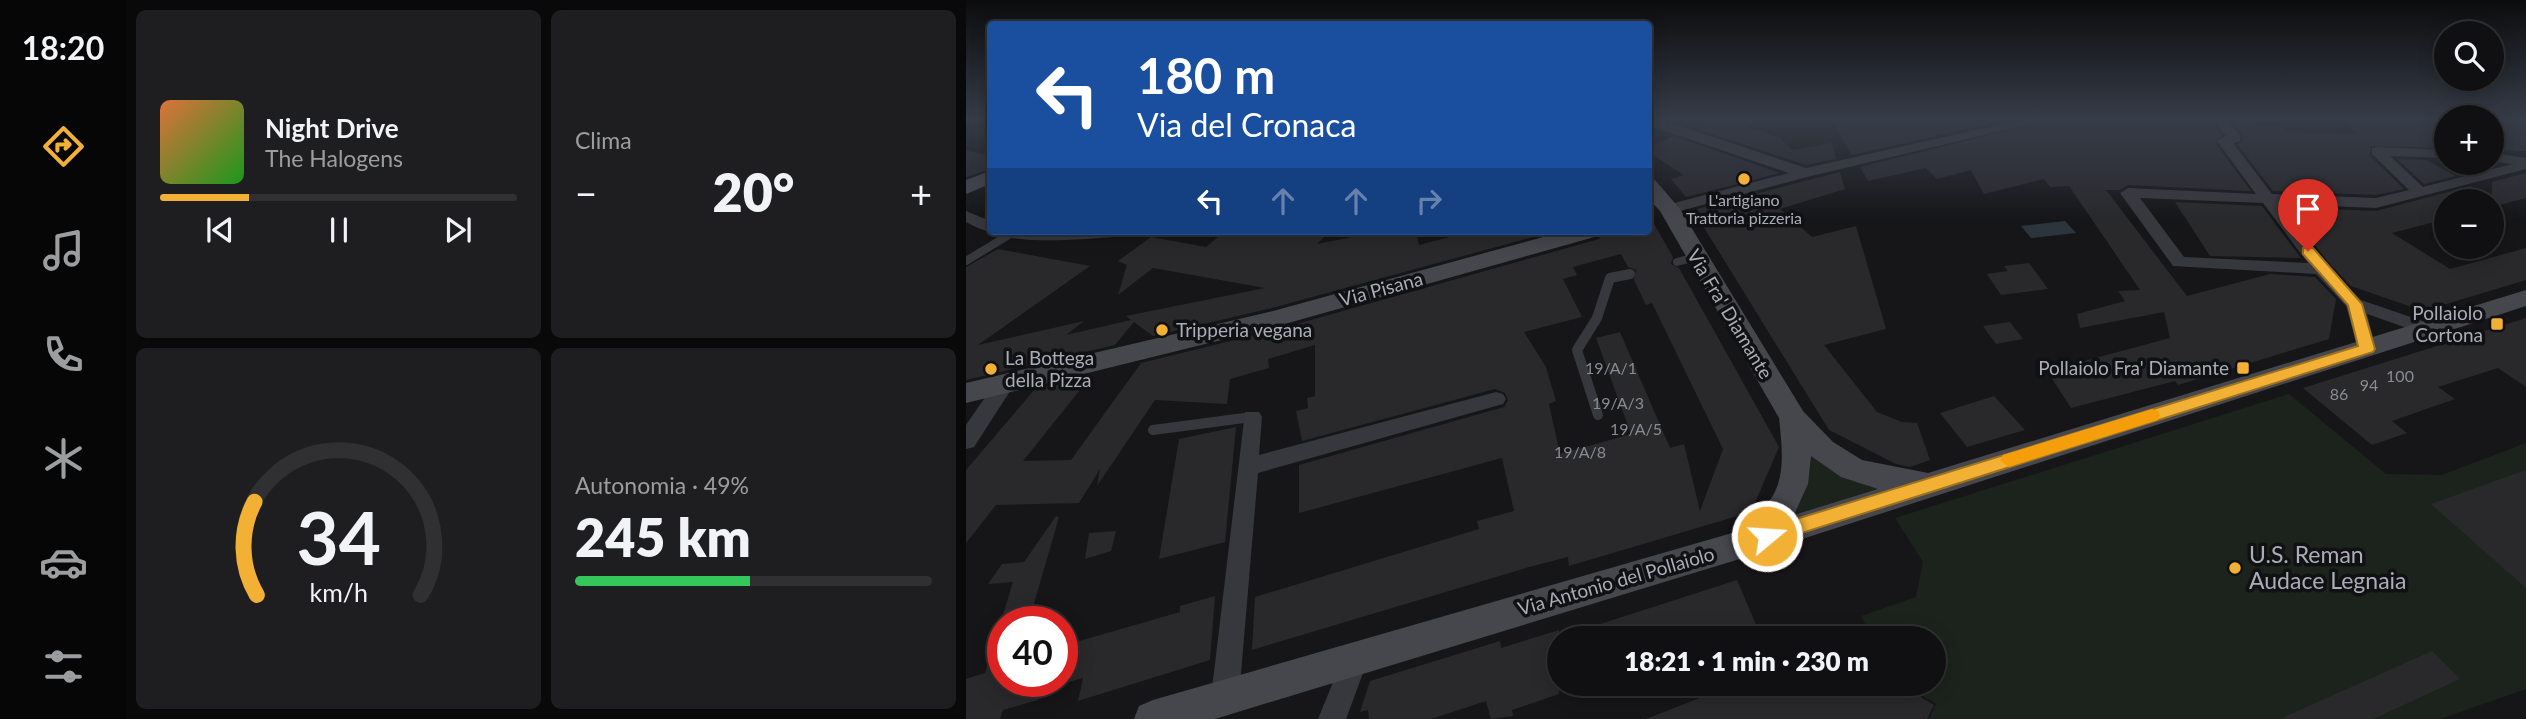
<!DOCTYPE html>
<html lang="it">
<head>
<meta charset="utf-8">
<style>
	:root { --surface:#101012; --page:#1e1e20; --text:#f1f3f6; --muted:#9c9d9f; --line:#303032; --accent:#f2b134 }
	body { margin:0; font-family:Lato,sans-serif; background:var(--page); color:var(--text); height:100vh; display:flex; flex-direction:column; font-size:26px; white-space:nowrap }
	* { box-sizing:border-box; margin:0 }
	p { font-size:23px; color:var(--muted) }
	.icon { flex:none; width:38px; height:38px; fill:none; stroke:currentColor; stroke-width:2; stroke-linecap:round; stroke-linejoin:round }
	.map { position:relative; flex:1; overflow:hidden }
	.drawer { display:flex; flex-direction:column; gap:10px; padding:10px; background:#09090a; width:840px }
	.drawer>* { flex:none }
	.hud { position:absolute; left:21px; top:21px; width:665px; height:214px; border-radius:7px; box-shadow:0 4px 18px #0003,0 0 0 2px var(--line); background:#1a4fa0; color:#fff; overflow:hidden }
	.fabs { position:absolute; left:1468px; top:21px; display:grid; gap:14px }
	.fabs a { display:grid; place-items:center; width:70px; height:70px; border-radius:50%; background:var(--surface); box-shadow:0 4px 18px #0003,0 0 0 2px var(--line); font-size:35px }
	.speed { position:absolute; left:21px; top:606px; display:flex; gap:14px; font-size:35px; font-weight:700; text-align:center }
	.speed>* { display:grid; place-content:center; width:91px; height:91px; border-radius:50%; background:var(--surface); box-shadow:0 4px 18px #0003,0 0 0 2px var(--line); line-height:1 }
	.speed .limit { border:10px solid #d22; background:#fff; color:#111 }
	.pin { position:absolute; display:grid; place-items:center; width:60px; height:60px; color:#fff; margin:-72px -30px; border-radius:50% 50% 50% 0; rotate:-45deg; box-shadow:0 0 7px #0007 }
	.pin .icon { rotate:45deg }
	.me { position:absolute; width:77px; margin:-38px; rotate:72deg; stroke-linejoin:round; filter:drop-shadow(0 0 5px #0008) }
	.turn { display:flex; align-items:center; gap:24px; height:147px; padding:0 35px; font-size:32px }
	.turn .icon { width:91px; height:91px; stroke-width:2.5 }
	.turn b { display:block; font-size:49px; line-height:60px }
	.lanes { display:flex; align-items:center; height:66px; padding:0 35px; background:#0003; justify-content:center; gap:35px; direction:ltr }
	.lanes .off { opacity:.35 }
	.big { font-size:52px; font-weight:800; line-height:1.1 }
	.drawer .tile { flex:1; display:flex; flex-direction:column; justify-content:center; gap:10px; min-width:0; padding:0 24px; border-radius:10px; background:var(--page) }
	.drawer .dial { align-items:center; gap:0 }
	.dial svg { height:182px; overflow:visible; fill:none; stroke:var(--line); stroke-width:7; stroke-linecap:round; text-anchor:middle }
	.dial text { fill:var(--text); stroke:none }
	.song { display:flex; align-items:center; gap:21px }
	.cover { width:84px; height:84px; border-radius:10px; background:linear-gradient(135deg,hsl(20 70% 55%),hsl(120 70% 35%)) }
	.played { height:7px; border-radius:4px; background:linear-gradient(90deg,var(--accent) 25%,var(--line) 25%) }
	.keys { display:flex; justify-content:space-around; direction:ltr }
	.heat { display:flex; justify-content:space-between; align-items:center; font-size:38px; direction:ltr }
	.charge { height:10px; border-radius:5px; background:linear-gradient(90deg,#34c759 49%,var(--line) 0) }
	.drawer .tiles { flex:1; display:grid; gap:10px; grid-template-columns:repeat(2,1fr) }
	.trip { position:absolute; left:581px; top:626px; width:399px; height:70px; border-radius:35px; background:var(--surface); box-shadow:0 4px 18px #0003,0 0 0 2px var(--line); font-weight:800; line-height:70px; text-align:center }
	main { display:flex; flex:1; min-height:0 }
	.tab-bar { display:flex; flex-direction:column; width:126px; justify-content:space-around; align-items:center; background:#060607; color:var(--muted) }
	.tab-bar .icon { width:49px; height:49px }
	.tab-bar .current { color:var(--accent) }
	.tab-bar b { font-size:32px; color:var(--text) }
	.map>svg:first-child { display:block }
	.green { fill:#1c231d }
	.water { fill:#2c353c }
	.building { fill:#29292c; fill-rule:evenodd }
	.lines { fill:none; stroke-linecap:round; stroke-linejoin:round }
	.lane-far1 { stroke:#37383d; stroke-width:8 }
	.lane { stroke:#37383d; stroke-width:10 }
	.street { fill:#37383d; fill-rule:evenodd }
	.secondary { fill:#45474d; fill-rule:evenodd }
	.route { fill:#f2b134; stroke:#9d7322; stroke-width:2 }
	.slow { fill:#f59e0b }
	.poi-dot { fill:#f2b134; stroke:#111113; stroke-width:2.5 }
	.labels { text-anchor:middle; stroke-width:7; stroke-linejoin:round; paint-order:stroke }
	.far-poi-label { font-size:16px; fill:#a8adb8; stroke:#111113 }
	.number-label { font-size:16px; fill:#888b94 }
	.street-label { font-size:19px; fill:#a8adb8; stroke:#111113 }
	.poi-label { font-size:19px; fill:#a8adb8; stroke:#111113; text-anchor:end }
	.near-poi-label { font-size:23px; fill:#a8adb8; stroke:#111113; text-anchor:start }
</style>
</head>
<body>
<main>
<nav class="tab-bar">
<b>18:20</b>
<svg class="icon current" aria-label="directions" viewBox="0 0 24 24"><path d="M12 3l9 9-9 9-9-9zM9 14v-3h6M13 9l2 2-2 2"/></svg>
<svg class="icon" aria-label="music" viewBox="0 0 24 24"><path d="M9 18V5l10-2v13"/><circle cx="6" cy="18" r="3"/><circle cx="16" cy="16" r="3"/></svg>
<svg class="icon" aria-label="phone" viewBox="0 0 24 24"><path d="M5 4h4l2 5-3 2q2 4 5 5l2-3 5 2v4C11 20 4 13 5 4z"/></svg>
<svg class="icon" aria-label="climate" viewBox="0 0 24 24"><path d="M12 3v18M4 7l16 10M4 17L20 7"/></svg>
<svg class="icon" aria-label="car" viewBox="0 0 24 24"><path d="M5 17H2v-5l4-1 3-4h7l3 4 3 1v5h-3M9 17h6M6 11h13"/><circle cx="7" cy="17" r="2"/><circle cx="17" cy="17" r="2"/></svg>
<svg class="icon" aria-label="filters" viewBox="0 0 24 24"><path d="M4 7h16M4 17h16"/><circle cx="9" cy="7" r="2"/><circle cx="15" cy="17" r="2"/></svg>
</nav>
<section class="drawer">
<div class="tiles">
<div class="tile">
<div class="song"><i class="cover"></i><div><b>Night Drive</b><p>The Halogens</p></div></div>
<div class="played"></div>
<div class="keys"><svg class="icon" aria-label="previous" viewBox="0 0 24 24"><path d="M18 5L8 12l10 7zM5 5v14"/></svg><svg class="icon" aria-label="pause" viewBox="0 0 24 24"><path d="M8 5v14M16 5v14"/></svg><svg class="icon" aria-label="next" viewBox="0 0 24 24"><path d="M6 5l10 7-10 7zM19 5v14"/></svg></div>
</div>
<div class="tile"><p>Clima</p>
<div class="heat"><a>−</a><b class="big">20°</b><a>+</a></div>
</div>
<div class="tile dial"><svg viewBox="0 0 100 80">
<path d="M14 69A42 42 0 1 1 86 69"/>
<path d="M14 69A42 42 0 0 1 13 28" stroke="#f2b134"/>
<text x="50" y="56" font-size="32" font-weight="700">34</text>
<text x="50" y="72" font-size="11">km/h</text>
</svg></div>
<div class="tile"><p>Autonomia · 49%</p><b class="big">245 km</b><div class="charge"></div></div>
</div>
</section>
<div class="map">
<svg width="1560" height="719" viewBox="0 0 1560 719">
	<rect width="100%" height="100%" fill="#161618"/>
	<g class="green">
		<path d="M1323 394 1420 474 1476 475 1560 443V689L1474 719H963L970 704 937 684H968V639H907L895 616 950 597 957 562 929 518Z"/>
		<path d="M839 443C868 467 887 488 926 490L814 525C842 498 842 480 839 443Z"/>
	</g>
	<path class="water" d="M1099 221 1110 233 1065 238 1055 226Z"/>
	<g class="building">
		<path d="M747 119H793L782 127 814 138 826 150 866 143 870 159 840 165 727 128Z"/>
		<path d="M865 119H1045L886 155Z"/>
		<path d="M1087 119H1243L1256 135 1249 143 1285 191 1162 185 1154 190H1140L1221 296 1304 274 1349 277 1370 299 1363 339 1212 385 1209 381 1105 408 1081 371 1204 338 1198 312 1114 328 1111 314 1159 301 1152 291 1174 290 1103 186 1084 187 1078 179 1018 194 1005 170 971 179 960 168 902 181 894 167Z"/>
		<path d="M1263 119H1285L1290 125H1315L1321 132 1391 134 1377 119H1480V148L1404 146V156L1438 189 1410 195 1307 191 1271 144 1276 143 1277 135Z"/>
		<path d="M1546 119 1560 123V151L1526 150V124Z"/>
		<path d="M708 136 814 173 720 197 705 179 718 175 682 152V147Z"/>
		<path d="M0 150 24 156V169L0 177Z"/>
		<path d="M1431 159 1461 160 1490 176 1458 184Z"/>
		<path d="M874 172 879 189 814 209 846 237 890 226 920 329 858 345 911 412 936 422 951 423 964 460 944 467 930 464 863 430 729 213 733 212 731 209Z"/>
		<path d="M1560 173V198L1526 207V182Z"/>
		<path d="M1505 186 1520 201H1480V219L1426 233 1484 269 1560 248V280L1457 311 1385 286 1363 263 1320 207 1410 211Z"/>
		<path d="M1209 202 1296 206 1335 258 1244 256Z"/>
		<path d="M687 222 707 257 705 264 713 268 813 447 785 512 603 566 602 557 563 567 286 650 289 597 513 529 511 521 548 511 536 458 333 513V465L538 407 542 400 539 393 529 389 336 441 330 411 342 408 341 398 349 396V345L302 359 303 368 264 379 261 404 189 400 131 486 134 469 113 503 30 505 0 543V470L69 389 126 375 57 461 105 460 175 363 309 330 633 239 638 231H682V224ZM655 254 662 267 670 270 668 280 680 305 686 303 757 449 734 511 718 444 704 448 654 332 630 338 665 434 594 454 583 404 590 401 580 367 558 332 616 317 597 279 611 275 607 267Z"/>
		<path d="M259 231H364L351 244 417 231H450L453 245 507 231H589L306 308 187 336 168 322 149 345 0 380V267L32 249 124 266 12 345 118 321 100 335 165 320 160 316 299 288 187 268 152 295 161 265 152 261 185 237 240 247Z"/>
		<path d="M1063 263 1082 289 1035 295 1021 274 1042 271 1038 266Z"/>
		<path d="M1560 318V387L1532 368 1472 387 1489 399 1426 421 1441 433 1406 445 1337 388Z"/>
		<path d="M1044 322 1057 339 1030 344 1017 326Z"/>
		<path d="M1028 396 1059 430 1001 447 974 413Z"/>
		<path d="M270 427 259 542 193 559 213 439Z"/>
		<path d="M1560 470V588L1465 504Z"/>
		<path d="M90 516 93 517 63 621H35L47 582 22 584 36 564 58 562Z"/>
		<path d="M150 531 145 551 119 559 123 533Z"/>
		<path d="M771 580 796 639H601L600 635Z"/>
		<path d="M249 596 244 660 112 701 117 678 96 684V646L214 612V606Z"/>
		<path d="M593 630V694L546 710 547 716 525 719 520 701 465 719H403L402 710 394 712 404 681 534 641 535 648Z"/>
		<path d="M32 632H37V681H77L72 700 37 710 34 719H0V679L19 673Z"/>
		<path d="M1466 651 1494 679 1407 719H1314Z"/>
		<path d="M752 684H933L968 705 961 719H680L754 690Z"/>
	</g>
	<g class="lines">
		<g class="lane-far1">
			<path d="M0 261 46 233"/>
			<path d="M711 262 730 257"/>
		</g>
		<g class="lane">
			<path d="M632 415 611 350 631 318 644 278 664 274"/>
			<path d="M187 430 286 417"/>
		</g>
		<g class="street">
			<path d="M682 119H693L840 168 1059 119H1085L841 177 703 214 697 212V206L823 173 682 125Z"/>
			<path d="M1245 119H1259L1274 135V141L1267 143 1306 194 1410 198 1443 190 1406 154V148L1411 147 1480 150V158L1424 156 1457 187 1546 164 1526 161V153L1560 158V169L1410 208 1314 204 1361 265 1395 300 1468 325 1470 329 1461 335 1401 314 1410 349 1401 355 1392 349 1380 306 1350 274 1207 266 1154 193 1162 188 1290 194 1251 141 1260 136ZM1174 198 1297 203 1342 263 1218 257Z"/>
			<path d="M0 211 24 221V231H27C18 232 8 226 0 222Z"/>
			<path d="M29 231H166L158 236C134 238 44 247 29 231Z"/>
			<path d="M38 378 48 385 8 447 0 449V425L31 380Z"/>
			<path d="M530 392 537 394 540 399 537 404 292 473 273 697 269 706 259 710 249 706 245 697 279 412H293L296 417 293 455Z"/>
			<path d="M390 645 399 648 403 657 380 719H352L381 648Z"/>
		</g>
		<g class="secondary">
			<path d="M24 171V184L0 194V180Z"/>
			<path d="M682 178 689 180 714 209 837 411 867 442 896 460 962 473 1560 290V306L777 558 249 719H168L173 706 187 700 773 531C779 520 792 513 801 504 821 481 816 447 813 418L694 211 682 198ZM845 456 875 477 912 489 828 515 842 484Z"/>
			<path d="M599 231H635L632 236 308 327 0 403V383L307 311Z"/>
		</g>
	</g>
	<linearGradient id="sky" x2="0" y2="1"><stop stop-color="#0c0c0d"/><stop offset="0.54" stop-color="#363c48"/><stop offset="1" stop-color="#363c48" stop-opacity="0"/></linearGradient>
	<rect width="1560" height="220" fill="url(#sky)"/>
	<path class="route" d="M1337 248H1347L1396 304 1409 349 1407 352 801 544 794 542 791 536 794 530 801 528 1392 346 1382 305 1337 254Z"/>
	<path class="slow" d="M1186 409 1192 411 1194 415 1192 420 1043 467 1034 460 1037 455Z"/>
	<g class="poi-dot">
		<circle cx="778" cy="179" r="7"/>
		<rect x="1524" y="317" width="14" height="14" rx="3.5"/>
		<circle cx="196" cy="330" r="7"/>
		<rect x="1270" y="361" width="14" height="14" rx="3.5"/>
		<circle cx="25" cy="369" r="7"/>
		<circle cx="1269" cy="568" r="7"/>
	</g>
	<g class="labels">
		<g class="far-poi-label">
			<text x="778" y="206">L'artigiano<tspan x="778" dy="18">Trattoria pizzeria</tspan></text>
		</g>
		<g class="number-label">
			<text x="645" y="374">19/A/1</text>
			<text x="1434" y="382">100</text>
			<text x="1403" y="391">94</text>
			<text x="1373" y="400">86</text>
			<text x="652" y="409">19/A/3</text>
			<text x="670" y="435">19/A/5</text>
			<text x="614" y="458">19/A/8</text>
		</g>
		<g class="street-label">
			<text transform="translate(415 289) rotate(-15)" y="7">Via Pisana</text>
			<text transform="translate(764 314) rotate(59)" y="7">Via Fra' Diamante</text>
			<text transform="translate(650 581) rotate(-16)" y="7">Via Antonio del Pollaiolo</text>
		</g>
		<g class="poi-label">
			<text x="1517" y="320">Pollaiolo<tspan x="1517" dy="22">Cortona</tspan></text>
			<text x="210" y="337" text-anchor="start">Tripperia vegana</text>
			<text x="39" y="365" text-anchor="start">La Bottega<tspan x="39" dy="22">della Pizza</tspan></text>
			<text x="1263" y="375">Pollaiolo Fra' Diamante</text>
		</g>
		<g class="near-poi-label">
			<text x="1283" y="563">U.S. Reman<tspan x="1283" dy="26">Audace Legnaia</tspan></text>
		</g>
	</g>
</svg>
<div class="fabs">
<a><svg class="icon" aria-label="search" viewBox="0 0 24 24"><circle cx="10" cy="10" r="6"/><path d="M15 15l6 6"/></svg></a>
<a>+</a>
<a>−</a>
</div>
<div class="speed"><div class="limit">40</div></div>
<div class="pin" style="left:1342px;top:251px;background:#d93025"><svg class="icon" aria-label="arrive" viewBox="0 0 24 24"><path d="M6 21V4h12l-3 4 3 4H6"/></svg></div>
<svg class="me" style="left:801px;top:536px" viewBox="-20 -20 40 40"><circle r="17" fill="#f2b134" stroke="#fff" stroke-width="3"/><path d="M0-11L8 9 0 5-8 9z" fill="#fff"/></svg>
<div class="trip">18:21 · 1 min · 230 m</div>
<div class="hud">
<div class="turn"><svg class="icon" aria-label="left" viewBox="0 0 24 24"><path d="M17 20v-9H6M10 6l-5 5 5 5"/></svg><div><b>180 m</b>Via del Cronaca</div></div>
<div class="lanes"><svg class="icon" aria-label="left" viewBox="0 0 24 24"><path d="M17 20v-9H6M10 6l-5 5 5 5"/></svg><svg class="icon off" aria-label="ahead" viewBox="0 0 24 24"><path d="M12 20V5M6 11l6-6 6 6"/></svg><svg class="icon off" aria-label="ahead" viewBox="0 0 24 24"><path d="M12 20V5M6 11l6-6 6 6"/></svg><svg class="icon off" aria-label="right" viewBox="0 0 24 24"><path d="M7 20v-9h11M14 6l5 5-5 5"/></svg></div>
</div>
</div>
</main>
</body>
</html>
